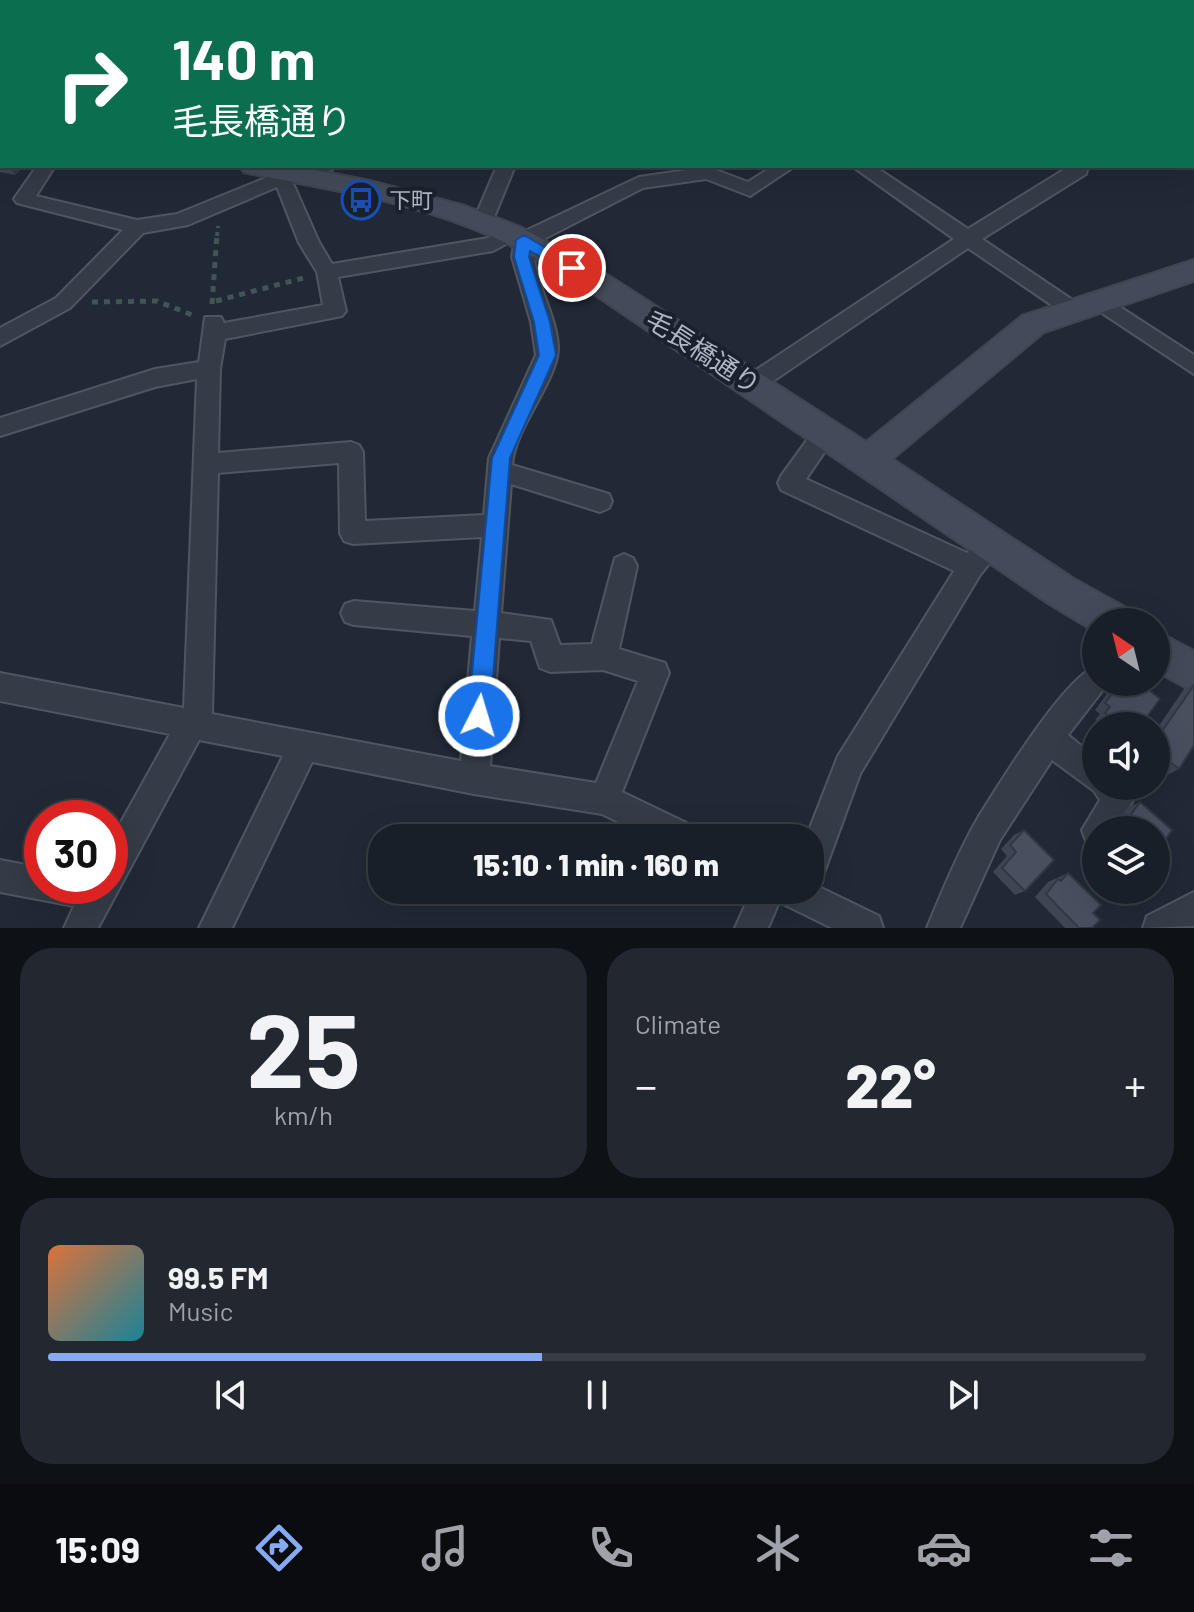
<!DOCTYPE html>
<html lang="en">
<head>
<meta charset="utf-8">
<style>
	:root { --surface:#191f28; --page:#222730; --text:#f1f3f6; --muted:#9fa2a8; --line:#373d45; --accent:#86abf2 }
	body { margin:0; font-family:Barlow,"Noto Sans JP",sans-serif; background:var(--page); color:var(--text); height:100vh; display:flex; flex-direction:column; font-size:30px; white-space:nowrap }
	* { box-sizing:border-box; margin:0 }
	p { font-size:26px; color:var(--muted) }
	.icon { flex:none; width:44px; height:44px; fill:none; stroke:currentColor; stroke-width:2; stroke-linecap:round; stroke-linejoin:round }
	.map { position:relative; height:928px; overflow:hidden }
	.details { display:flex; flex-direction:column; gap:20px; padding:20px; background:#0e1116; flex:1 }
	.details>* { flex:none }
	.hud { position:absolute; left:0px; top:0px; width:1194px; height:168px; box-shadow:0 8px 32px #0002,0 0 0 2px var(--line); background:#0b6e4f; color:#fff; overflow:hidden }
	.needle { width:52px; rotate:325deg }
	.buttons { position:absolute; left:1082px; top:608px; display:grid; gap:16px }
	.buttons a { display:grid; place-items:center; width:88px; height:88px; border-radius:50%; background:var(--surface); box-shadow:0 8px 32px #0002,0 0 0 2px var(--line); font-size:40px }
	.speed { position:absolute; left:24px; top:800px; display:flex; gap:16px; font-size:40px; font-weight:700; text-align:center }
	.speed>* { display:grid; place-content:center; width:104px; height:104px; border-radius:50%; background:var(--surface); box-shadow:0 8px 32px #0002,0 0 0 2px var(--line); line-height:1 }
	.speed .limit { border:12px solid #d22; background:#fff; color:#111 }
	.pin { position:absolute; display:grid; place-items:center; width:68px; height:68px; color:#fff; margin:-34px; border:4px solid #fff; border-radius:50%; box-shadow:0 2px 8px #0007 }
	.me { position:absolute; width:88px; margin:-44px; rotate:5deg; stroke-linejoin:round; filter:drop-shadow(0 0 6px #0008) }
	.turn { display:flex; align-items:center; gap:28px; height:168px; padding:0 40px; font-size:36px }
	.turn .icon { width:104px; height:104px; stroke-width:2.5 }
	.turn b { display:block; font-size:56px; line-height:68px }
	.big { font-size:60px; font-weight:800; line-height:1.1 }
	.details .tile { flex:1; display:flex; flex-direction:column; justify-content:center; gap:12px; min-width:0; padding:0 28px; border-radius:32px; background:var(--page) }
	.details .dial { align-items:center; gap:0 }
	.dial b { font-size:104px; line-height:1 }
	.song { display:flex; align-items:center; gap:24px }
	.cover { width:96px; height:96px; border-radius:12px; background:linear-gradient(135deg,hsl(20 70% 55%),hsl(190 70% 35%)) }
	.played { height:8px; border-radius:4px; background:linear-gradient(90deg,var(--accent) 45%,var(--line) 45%) }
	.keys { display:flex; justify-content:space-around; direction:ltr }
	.heat { display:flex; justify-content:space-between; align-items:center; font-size:44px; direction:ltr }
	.details .tiles { flex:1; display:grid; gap:20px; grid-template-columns:1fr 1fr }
	.tile:last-child { grid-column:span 2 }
	.trip { position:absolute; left:368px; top:824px; width:456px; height:80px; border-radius:32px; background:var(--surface); box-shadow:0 8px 32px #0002,0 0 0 2px var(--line); font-weight:800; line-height:80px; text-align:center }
	.tabs { display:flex; height:128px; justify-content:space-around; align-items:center; background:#0a0c10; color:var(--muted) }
	.tabs .icon { width:56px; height:56px }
	.tabs .on { color:var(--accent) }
	.tabs b { font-size:36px; color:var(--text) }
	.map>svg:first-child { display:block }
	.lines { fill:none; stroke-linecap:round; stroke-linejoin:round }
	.street-casing { stroke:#4f5662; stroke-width:4 }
	.secondary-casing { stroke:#3e4551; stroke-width:4 }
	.path-far1 { stroke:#435457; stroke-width:4; stroke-dasharray:4 4; stroke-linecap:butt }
	.path { stroke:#435457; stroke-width:5; stroke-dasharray:6 6; stroke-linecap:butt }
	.street { fill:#353c47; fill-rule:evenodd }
	.secondary { fill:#434b5a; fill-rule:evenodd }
	.wall { fill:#3e4553 }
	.shaded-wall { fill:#323843 }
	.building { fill:#485060; stroke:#323843; stroke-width:2 }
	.route { fill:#1a73e8; stroke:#114b97; stroke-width:2 }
	.labels { text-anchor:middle; stroke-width:8; stroke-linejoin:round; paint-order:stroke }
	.far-poi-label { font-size:22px; fill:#afb6c4; stroke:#1a212c; text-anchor:start }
	.street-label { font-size:26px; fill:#afb6c4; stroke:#1a212c }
</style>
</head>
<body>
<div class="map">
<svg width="1194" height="928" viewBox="0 0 1194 928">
	<rect width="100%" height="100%" fill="#212936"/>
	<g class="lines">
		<defs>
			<g id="street">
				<path d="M388 0H404L386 2Z"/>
				<path d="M438 0H469L471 2H440Z"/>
				<path d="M568 0H584L567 2Z"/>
				<path d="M710 0H727L708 2Z"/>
				<path d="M754 0H771L773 2H756Z"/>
				<path d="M810 0H826L828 2H812Z"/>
				<path d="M868 0H890L866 2Z"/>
				<path d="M902 0H919L921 2H904Z"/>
				<path d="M1052 0H1068L1070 2H1054Z"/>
				<path d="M1186 0H1194V8L1192 2H1185Z"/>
				<rect x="1192" y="69" width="2" height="12"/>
				<path d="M1194 145V157L1192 158V146Z"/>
				<path d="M37 166H55L36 196 137 220 177 214 285 170 288 166H334L332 170 292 181 319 242 332 264 488 238 510 226 517 228 519 234 639 177 708 167 748 182 773 166H795L750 196 706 179 643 188 534 244C530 279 564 325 557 357 549 392 515 429 512 465L609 494 612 501 609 508 600 512 511 484 501 613 551 620 560 645 592 644 615 558 624 554 633 558 637 566 619 649 665 663 669 673 622 792 695 827 700 838H651L602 814 474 794 312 762 232 928H199L283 756 199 740 98 928H64L74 906 0 892V860L42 868V886H110V842L170 734 0 701V673L184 708 197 379 155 387 0 436V418L155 369 199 362 205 317H221L224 323 323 305 317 272 299 243 277 187 188 225 143 233 70 308 0 346V328L56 298 123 230 17 203 14 199ZM515 239 512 257 531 322 536 355 489 458 484 515 365 521 363 452 359 445 351 442 218 453 220 369 225 339 342 316 346 311 338 277 493 251ZM339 463 340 533 344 541 353 544 482 537 475 611 354 601 345 604 341 613 345 622 354 625 472 636 461 761 212 714 218 473ZM499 638 531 641 540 668 550 672 603 670 638 681 596 783 490 766Z"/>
				<path d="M497 166H515L490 227H476L473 222Z"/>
				<path d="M852 166H874L968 229 1070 166H1088L1086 174 982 239 1080 305 1084 310 1080 315H1066L968 248 760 390 752 393 744 390 741 384 744 378 954 239Z"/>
				<path d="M1100 294 1194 355V374L1093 307 1090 302 1093 297Z"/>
				<path d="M826 423 834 425 838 432 806 479 967 553 982 537 991 534 1000 537 1004 545 980 575 860 774 821 881 813 884 879 916 883 928H832L779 902 768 928H735L752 890H810V838H806L838 756 954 571 781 490 778 483 781 476 818 425Z"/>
				<path d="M1096 666V682H1109L1068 735 1096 758V786H1131L1135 797 1115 830H1096V845L1086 841 1082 830 1100 800 1094 791 1052 760 1000 840 960 928H927C942 891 959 850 979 816 1000 783 1063 679 1096 666Z"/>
				<path d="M1194 892V926L1143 928 1147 916Z"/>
			</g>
			<g id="secondary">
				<rect x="0" y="106" width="2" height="14"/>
				<path d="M240 166H295L370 181 465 206 520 227 598 269 866 442 1022 316 1194 260V281L1044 332 892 459 1074 579 1128 609 1133 622H1096V632L1048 603 603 300C562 273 520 247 474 229 403 200 327 189 253 174L244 172Z"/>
				<path d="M1156 631 1194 651V692L1156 671Z"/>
			</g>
		</defs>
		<use href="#street" class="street-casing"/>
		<use href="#secondary" class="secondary-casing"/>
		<g class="path-far1">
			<path d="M16 2 19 0"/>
			<path d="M217 236 218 226"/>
		</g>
		<g class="path">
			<path d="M216 301 307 277"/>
			<path d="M92 302 157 301 192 315"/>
			<path d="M212 304 217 234"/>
		</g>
		<use href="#street" class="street"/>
		<use href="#secondary" class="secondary"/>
	</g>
	<g class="wall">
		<path d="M0 143H2V166H25L15 175 0 172Z"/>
		<path d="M1119 682H1139L1140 726H1103L1095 720 1100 714 1095 710 1112 687Z"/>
		<path d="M1194 683V745L1179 769 1167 775 1156 766V730L1184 689Z"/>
		<path d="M1140 802 1156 830H1112L1128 807Z"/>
		<path d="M1024 830 1025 891 1015 895 993 872 1007 856 1001 849 1014 835Z"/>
		<path d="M1068 873 1093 913 1092 928H1065L1035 897 1048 882Z"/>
	</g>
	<path class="shaded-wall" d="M9 166H25L15 175Z"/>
	<g class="building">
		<path d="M0 143H2V163L0 162Z"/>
		<path d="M1121 682H1125L1127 683 1128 682H1139L1160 699 1140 726H1122L1105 713 1110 707 1105 703Z"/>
		<path d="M1194 685V745L1179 769 1156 751V740Z"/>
		<path d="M1140 802 1172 830 1156 853V830H1120Z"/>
		<path d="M1024 830 1054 860 1025 891 1002 868 1016 852 1010 845Z"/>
		<path d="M1068 873 1101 905 1093 913 1100 920 1092 928H1079L1046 894 1058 879 1061 881Z"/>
	</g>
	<path class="route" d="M524 235 580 268 578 271H567L530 251 529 257 550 322 556 355 510 458 490 716 487 724 479 727 471 724 468 716 492 458 539 355 534 322 514 257 516 240Z"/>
	<defs>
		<symbol id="bus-ring" viewBox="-11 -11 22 22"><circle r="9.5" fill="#1a212c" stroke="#1a4fb4" stroke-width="1.5"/><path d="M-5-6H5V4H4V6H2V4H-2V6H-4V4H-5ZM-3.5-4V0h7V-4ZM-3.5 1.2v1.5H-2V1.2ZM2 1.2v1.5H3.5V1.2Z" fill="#1a4fb4"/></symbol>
	</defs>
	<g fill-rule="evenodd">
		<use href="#bus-ring" x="339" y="178" width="44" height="44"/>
	</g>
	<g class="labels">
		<g class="far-poi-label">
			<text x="389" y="208">下町</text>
		</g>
		<g class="street-label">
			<text transform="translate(703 352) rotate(33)" y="9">毛長橋通り</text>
		</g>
	</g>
</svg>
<div class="buttons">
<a><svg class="needle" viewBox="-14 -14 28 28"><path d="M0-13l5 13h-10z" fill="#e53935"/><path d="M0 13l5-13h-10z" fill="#9fa2a8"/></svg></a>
<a><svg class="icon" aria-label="sound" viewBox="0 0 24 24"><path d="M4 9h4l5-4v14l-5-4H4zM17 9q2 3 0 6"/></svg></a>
<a><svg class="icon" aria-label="layers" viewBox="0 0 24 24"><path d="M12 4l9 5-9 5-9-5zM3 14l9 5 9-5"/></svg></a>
</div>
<div class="speed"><div class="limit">30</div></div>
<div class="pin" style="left:572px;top:268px;background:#d93025"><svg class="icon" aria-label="arrive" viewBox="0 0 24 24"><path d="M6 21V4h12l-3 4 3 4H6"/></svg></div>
<svg class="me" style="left:479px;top:716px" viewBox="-20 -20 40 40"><circle r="17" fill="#1a73e8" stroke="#fff" stroke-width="3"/><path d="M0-11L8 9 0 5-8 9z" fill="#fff"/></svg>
<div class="trip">15:10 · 1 min · 160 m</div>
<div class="hud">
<div class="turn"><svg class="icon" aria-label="right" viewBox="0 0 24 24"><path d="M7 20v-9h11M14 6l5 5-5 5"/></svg><div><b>140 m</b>毛長橋通り</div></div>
</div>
</div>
<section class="details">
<div class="tiles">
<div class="tile dial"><b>25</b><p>km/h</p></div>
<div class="tile"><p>Climate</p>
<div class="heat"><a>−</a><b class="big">22°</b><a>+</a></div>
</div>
<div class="tile">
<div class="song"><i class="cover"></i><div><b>99.5 FM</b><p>Music</p></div></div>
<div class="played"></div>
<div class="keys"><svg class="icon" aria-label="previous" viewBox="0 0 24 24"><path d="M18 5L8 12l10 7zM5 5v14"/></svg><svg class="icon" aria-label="pause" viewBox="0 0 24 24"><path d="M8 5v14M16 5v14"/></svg><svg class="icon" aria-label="next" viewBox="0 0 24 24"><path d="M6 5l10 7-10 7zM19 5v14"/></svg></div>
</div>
</div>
</section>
<nav class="tabs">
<b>15:09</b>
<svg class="icon on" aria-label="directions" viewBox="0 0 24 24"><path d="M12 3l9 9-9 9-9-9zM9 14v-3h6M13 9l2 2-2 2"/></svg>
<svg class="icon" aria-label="music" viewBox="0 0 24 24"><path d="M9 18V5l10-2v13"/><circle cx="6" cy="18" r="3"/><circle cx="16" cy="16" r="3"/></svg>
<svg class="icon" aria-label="phone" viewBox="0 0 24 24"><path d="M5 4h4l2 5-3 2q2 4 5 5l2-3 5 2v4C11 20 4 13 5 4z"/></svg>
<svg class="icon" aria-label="climate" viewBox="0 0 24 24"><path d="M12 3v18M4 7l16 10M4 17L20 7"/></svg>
<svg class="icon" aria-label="car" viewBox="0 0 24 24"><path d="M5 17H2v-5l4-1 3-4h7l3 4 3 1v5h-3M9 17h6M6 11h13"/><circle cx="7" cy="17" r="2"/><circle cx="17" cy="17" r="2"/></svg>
<svg class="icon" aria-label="filters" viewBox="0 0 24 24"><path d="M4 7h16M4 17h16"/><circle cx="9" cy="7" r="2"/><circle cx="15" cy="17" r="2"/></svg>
</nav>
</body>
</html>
